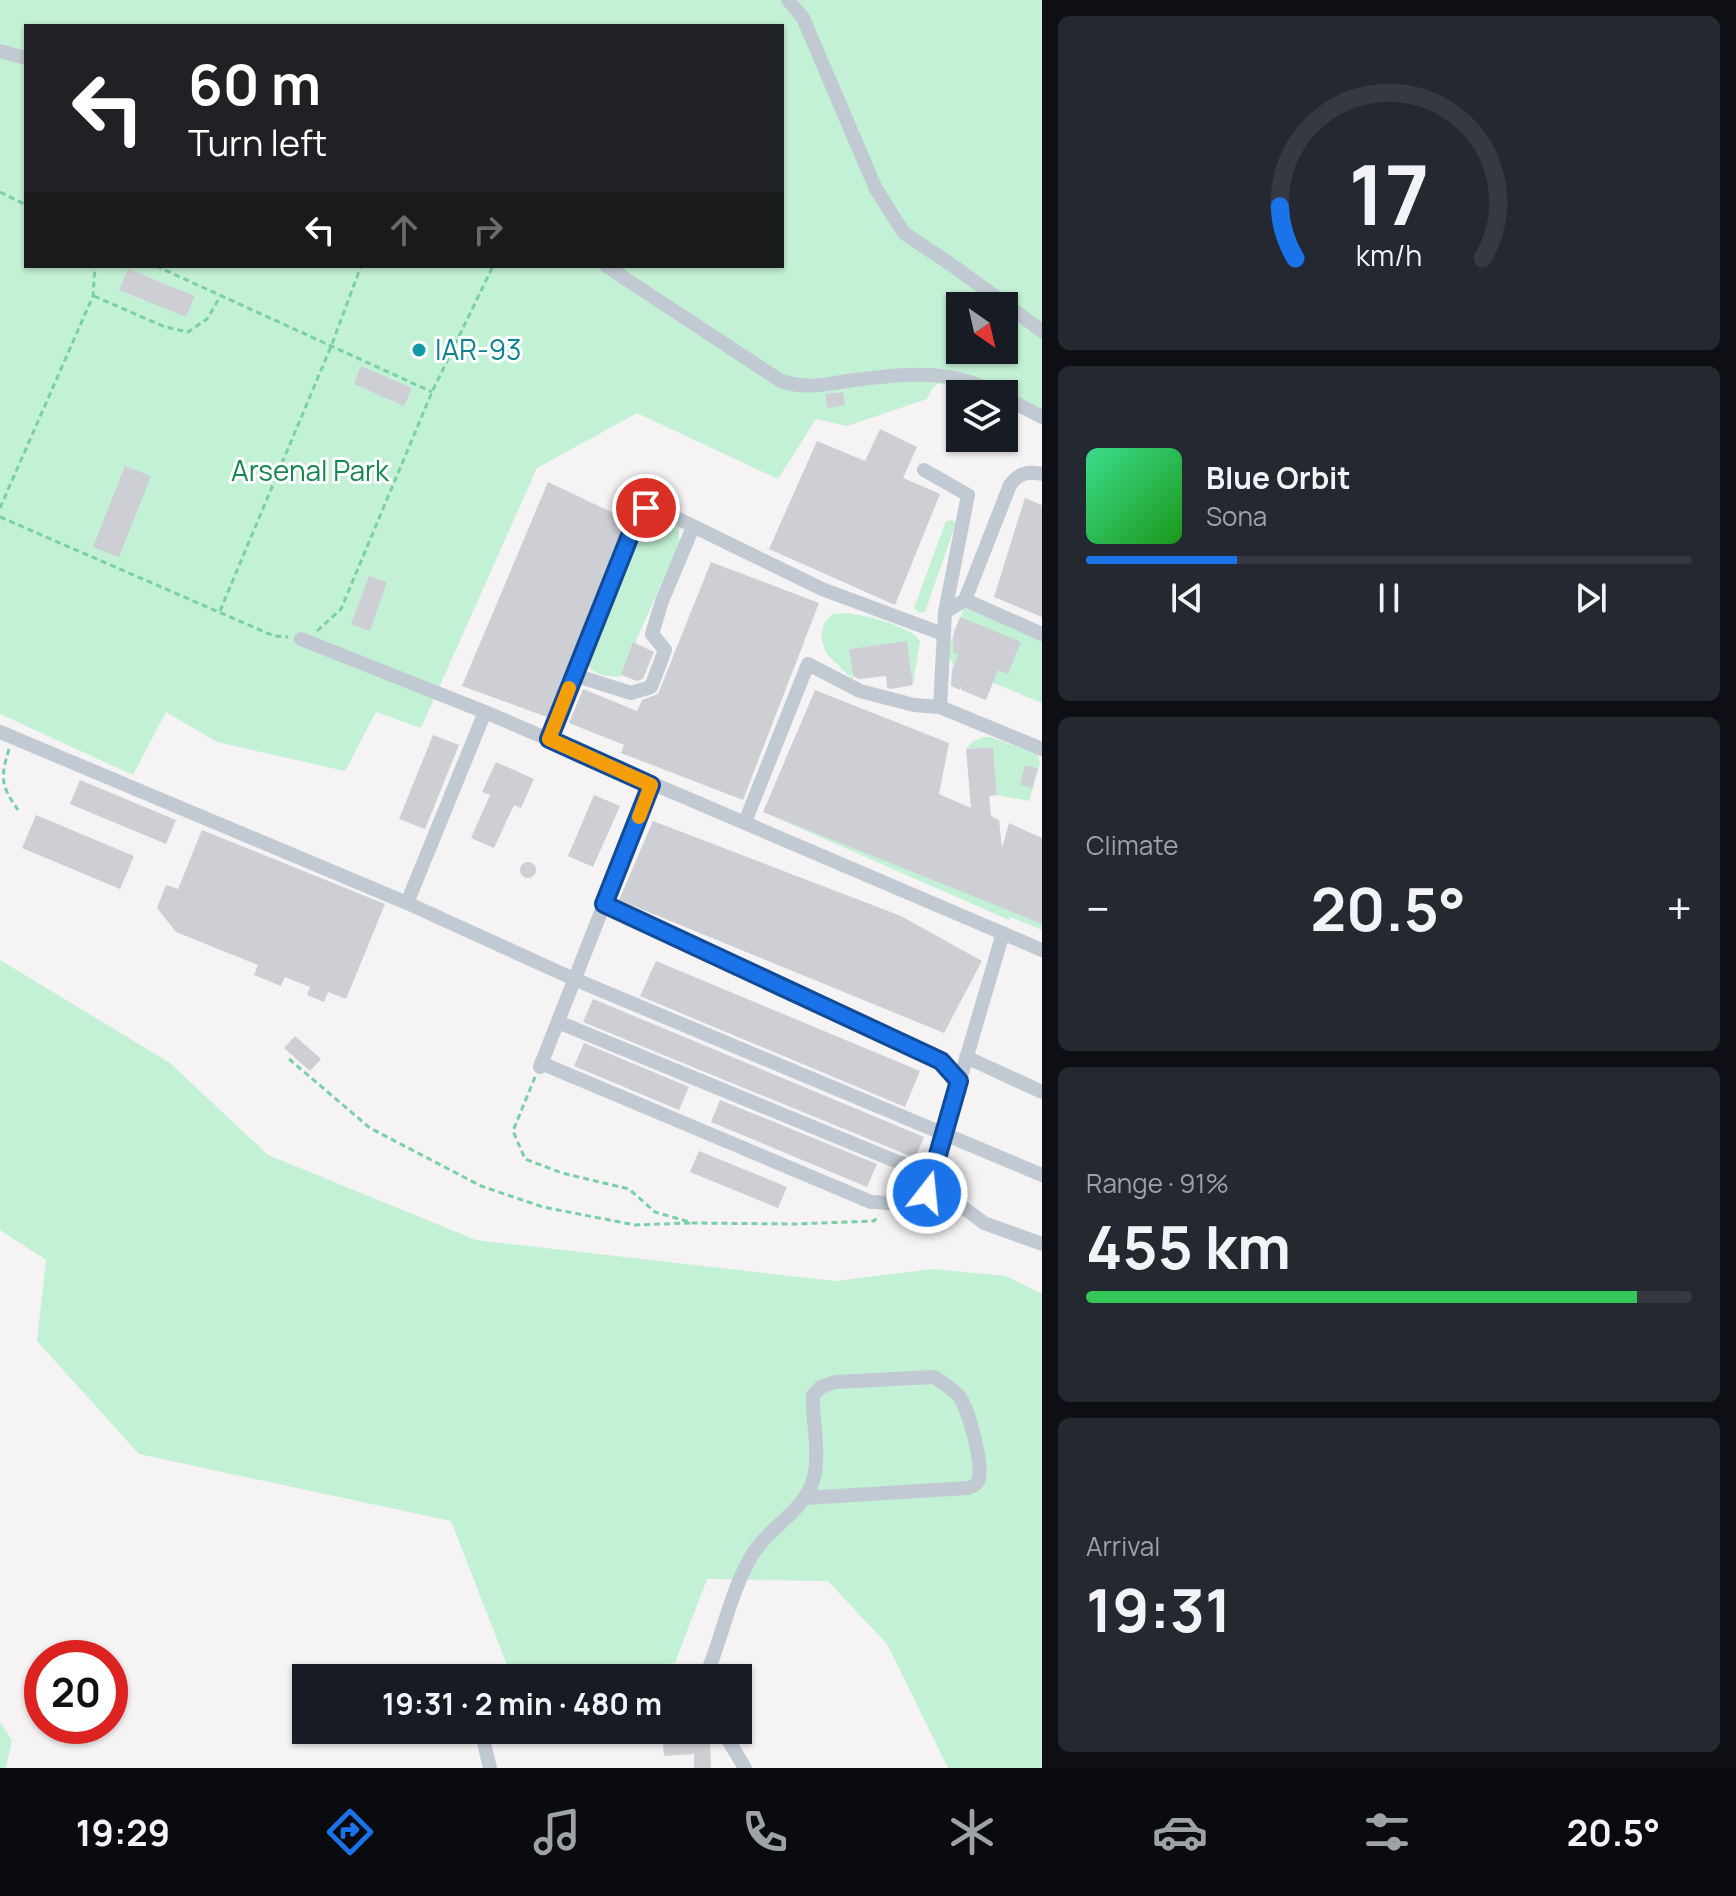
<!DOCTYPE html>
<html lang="en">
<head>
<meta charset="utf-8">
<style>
	:root { --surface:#171b24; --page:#242831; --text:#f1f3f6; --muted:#9ea1a6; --line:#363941; --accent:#1a73e8 }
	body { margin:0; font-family:Manrope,sans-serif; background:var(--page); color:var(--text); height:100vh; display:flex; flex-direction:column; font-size:30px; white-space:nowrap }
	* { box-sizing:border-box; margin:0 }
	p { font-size:26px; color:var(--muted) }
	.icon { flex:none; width:44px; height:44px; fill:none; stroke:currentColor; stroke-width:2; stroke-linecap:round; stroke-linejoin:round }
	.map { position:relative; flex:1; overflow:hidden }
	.drawer { display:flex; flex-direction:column; gap:16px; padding:16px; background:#0d0f14; width:694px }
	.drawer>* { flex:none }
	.banner { position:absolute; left:24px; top:24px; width:760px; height:244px; border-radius:0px; box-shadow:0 2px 6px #0004; background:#202124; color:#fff; overflow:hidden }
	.needle { width:52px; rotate:146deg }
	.fabs { position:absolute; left:946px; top:292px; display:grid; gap:16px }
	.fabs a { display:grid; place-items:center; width:72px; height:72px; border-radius:0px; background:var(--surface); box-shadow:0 2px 6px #0004; font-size:40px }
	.speed { position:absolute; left:24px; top:1640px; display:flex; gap:16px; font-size:40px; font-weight:700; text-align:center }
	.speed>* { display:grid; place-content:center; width:104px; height:104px; border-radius:50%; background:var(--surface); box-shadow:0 2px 6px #0004; line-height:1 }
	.speed .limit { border:12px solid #d22; background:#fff; color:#111 }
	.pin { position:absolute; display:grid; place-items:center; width:68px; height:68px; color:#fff; margin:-34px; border:4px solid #fff; border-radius:50%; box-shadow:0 2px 8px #0007 }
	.me { position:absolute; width:88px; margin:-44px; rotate:16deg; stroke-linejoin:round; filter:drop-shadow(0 0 6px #0008) }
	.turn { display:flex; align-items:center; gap:28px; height:168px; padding:0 32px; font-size:36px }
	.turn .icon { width:104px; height:104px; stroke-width:2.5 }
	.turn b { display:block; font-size:56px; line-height:68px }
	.lanes { display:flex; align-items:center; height:76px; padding:0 32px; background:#0003; justify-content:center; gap:40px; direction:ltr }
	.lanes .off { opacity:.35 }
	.big { font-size:60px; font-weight:700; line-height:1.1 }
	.drawer .widget { flex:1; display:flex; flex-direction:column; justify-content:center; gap:12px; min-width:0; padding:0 28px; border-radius:12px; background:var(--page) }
	.drawer .dial { align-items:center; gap:0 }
	.dial svg { height:208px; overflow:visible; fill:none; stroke:var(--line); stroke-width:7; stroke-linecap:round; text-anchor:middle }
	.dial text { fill:var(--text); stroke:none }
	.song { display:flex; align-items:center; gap:24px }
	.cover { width:96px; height:96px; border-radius:12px; background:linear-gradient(135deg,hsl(150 70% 55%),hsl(120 70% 35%)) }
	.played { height:8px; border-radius:4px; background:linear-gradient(90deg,var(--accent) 25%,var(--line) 25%) }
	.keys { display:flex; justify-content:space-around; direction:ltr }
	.heat { display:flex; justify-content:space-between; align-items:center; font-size:44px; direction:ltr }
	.charge { height:12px; border-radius:6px; background:linear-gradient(90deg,#34c759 91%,var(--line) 0) }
	.trip { position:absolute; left:292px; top:1664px; width:460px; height:80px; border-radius:0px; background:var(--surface); box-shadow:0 2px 6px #0004; font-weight:700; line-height:80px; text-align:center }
	.tabs { display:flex; height:128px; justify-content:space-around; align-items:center; background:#090b0e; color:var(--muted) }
	.tabs .icon { width:56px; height:56px }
	.tabs .current { color:var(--accent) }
	.tabs b { font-size:36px; color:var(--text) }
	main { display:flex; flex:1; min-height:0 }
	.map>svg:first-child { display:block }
	.green { fill:#c3f1d5; fill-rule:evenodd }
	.building { fill:#cdcfd5 }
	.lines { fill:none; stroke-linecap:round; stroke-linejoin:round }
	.path { stroke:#7ad0a6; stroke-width:3; stroke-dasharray:6 4; stroke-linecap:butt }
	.minor { stroke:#c1cad2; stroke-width:14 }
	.route-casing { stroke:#114b97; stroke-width:20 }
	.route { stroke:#1a73e8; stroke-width:14 }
	.slow { stroke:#f59e0b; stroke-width:14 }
	.culture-dot { fill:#0f9aa8; stroke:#fff; stroke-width:3 }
	.labels { text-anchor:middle; stroke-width:6; stroke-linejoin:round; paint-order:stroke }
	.culture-label { font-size:28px; fill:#0d838f; stroke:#fff; text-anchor:start }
	.park-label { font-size:28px; fill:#17864f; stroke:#fff }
</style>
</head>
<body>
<main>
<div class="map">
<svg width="1042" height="1768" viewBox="0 0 1042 1768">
	<rect width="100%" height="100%" fill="#f5f3f3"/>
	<g class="green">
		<path d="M0 0H1042V421L1004 407V394H969L939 383 932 389 927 399 847 426 816 419 778 479 637 413 537 468 421 728 376 712 345 771 217 742 166 712 133 775 0 714ZM26 26H782V266H26ZM960 306H1004V350H960Z"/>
		<path d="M647 519H665L679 527V543L621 675 619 677C607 676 591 675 587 662L642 523Z"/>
		<path d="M952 520 956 523 925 612 919 613 914 608 946 521Z"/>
		<path d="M964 608 1042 639V703L953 666 947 650Z"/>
		<path d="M846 613C867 616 905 624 920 640L913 685 907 641 849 649 853 680 826 653 821 637 824 623 833 614Z"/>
		<path d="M983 737H990L1038 754 1040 764 1029 801 997 795 993 747 966 749 972 742Z"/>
		<path d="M763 812 1042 923V930L1010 917 1009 920Z"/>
		<path d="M0 960 170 1063 268 1155 476 1240 835 1281 933 1269 1006 1276 1042 1294V1768H948L887 1644 828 1581 707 1579 675 1663 536 1678H512L451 1521 139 1454 37 1341 46 1260 0 1230Z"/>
		<path d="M0 1722 12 1740 6 1768H0Z"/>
	</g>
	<g class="building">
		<path d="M128 269 195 296 186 317 119 290Z"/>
		<path d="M361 366 412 388 404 406 354 384Z"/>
		<path d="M843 392 845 405 828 408 825 394Z"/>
		<path d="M880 429 917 447 903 478 940 494 895 605 769 549 817 441 865 461Z"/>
		<path d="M125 466 151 476 119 557 93 547Z"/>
		<path d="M548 482 626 519 547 717 462 686Z"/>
		<path d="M1025 498 1042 505V617L994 597Z"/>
		<path d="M711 562 819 603 743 800 621 753 624 745 569 723 583 689 637 711 642 700 658 694Z"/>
		<path d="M369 576 387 582 370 631 351 624Z"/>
		<path d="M960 617 1021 642 1008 674 998 670 986 700 961 690V685L960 690 951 686 952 670 958 654 953 652 954 632Z"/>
		<path d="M907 641 913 685 891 689 887 688 886 676 859 679 853 676 849 649Z"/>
		<path d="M633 642 654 652 643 679 637 681 621 675Z"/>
		<path d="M815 690 949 743 939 794 971 808 966 749 993 747 997 795 989 796 991 816 999 820 1002 848 1009 823 1042 838V924L763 812Z"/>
		<path d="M433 735 459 745 425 829 399 819Z"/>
		<path d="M496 762 534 779 521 808 514 805 494 848 471 838 490 795 482 792Z"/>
		<path d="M1025 765 1038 769 1032 788 1020 785Z"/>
		<path d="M80 780 176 820 166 844 70 804Z"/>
		<path d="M594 795 620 806 593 867 568 856Z"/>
		<path d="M36 815 134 856 120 889 22 848Z"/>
		<path d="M653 821 901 916 982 961 944 1033 619 900Z"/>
		<path d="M202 830 385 904 346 999 328 992 324 1002 307 995 310 987 285 977 281 986 254 975 258 965 176 932 157 908 166 885 178 889Z"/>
		<circle cx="528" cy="870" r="8"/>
		<path d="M656 961 920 1071 905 1107 640 996Z"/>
		<path d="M593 999 924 1137 915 1158 583 1022Z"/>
		<path d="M295 1036 321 1059 310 1071 284 1048Z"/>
		<path d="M584 1043 689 1087 679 1110 574 1066Z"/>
		<path d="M720 1100 877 1164 867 1187 711 1122Z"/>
		<path d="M699 1151 787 1187 778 1208 690 1172Z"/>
		<path d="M710 1741 711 1768H694V1754L664 1756 663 1744Z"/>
	</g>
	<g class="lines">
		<g class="path">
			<path d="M0 192 26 205"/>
			<path d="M156 266 432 392"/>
			<path d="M94 296 165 327 188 332 207 319 221 295"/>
			<path d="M0 508 93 296 95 266"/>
			<path d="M0 517 274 636 288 637"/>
			<path d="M220 611 332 344 361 266"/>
			<path d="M317 631 341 609 432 392 493 266"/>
			<path d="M9 749C0 778 1 786 18 810"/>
			<path d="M289 1059 370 1128 481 1186 543 1207 635 1225 690 1223"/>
			<path d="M535 1077 513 1131 525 1159 562 1173 629 1189 655 1212 693 1223 795 1224 874 1221 879 1215"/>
		</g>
		<g class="minor">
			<path d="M788 0 803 18 876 189 904 233 956 268 1042 331"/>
			<path d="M0 51 26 58"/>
			<path d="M606 266 781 381C805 389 822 385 847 381 902 374 948 367 998 394"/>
			<path d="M1004 397 1042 417"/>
			<path d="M924 470 968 495 945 612 940 707"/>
			<path d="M965 600 1042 634"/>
			<path d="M945 612 965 600 1010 485C1019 473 1027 471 1042 474"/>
			<path d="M301 639 485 712 1042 950"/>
			<path d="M574 675 631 693 651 687 665 650 652 634 662 601 693 527"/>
			<path d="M0 732 407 903 485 712"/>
			<path d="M549 739 639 513 646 508 658 509 822 589 943 634"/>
			<path d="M745 822 808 664 860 691 914 705 940 707 1042 749"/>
			<path d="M407 903 574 979 1042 1175"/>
			<path d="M604 904 941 1061 959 1081"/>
			<path d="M558 1022 932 1176"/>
			<path d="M966 1057 1042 1092"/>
			<path d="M541 1063 871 1202 888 1203 927 1193"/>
			<path d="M540 1067 651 785"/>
			<path d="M930 1182 1003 933"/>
			<path d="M927 1193 960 1205 984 1223 1042 1244"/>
			<path d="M705 1678C723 1637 730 1590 754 1552 770 1527 803 1511 813 1481 821 1454 812 1423 813 1395L821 1387 835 1382 934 1377C943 1383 952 1388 959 1396 968 1407 985 1469 978 1481 976 1486 972 1486 968 1488L804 1498"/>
			<path d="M481 1730 490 1768"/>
			<path d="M722 1730 745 1768"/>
		</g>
	</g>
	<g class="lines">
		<defs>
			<path id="route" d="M646 508 639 513 549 739 651 785 604 904 941 1061 959 1081 927 1193"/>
		</defs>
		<use href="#route" class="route-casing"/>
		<use href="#route" class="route"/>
		<path class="slow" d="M569 688 549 739 651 785 639 817"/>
	</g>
	<circle class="culture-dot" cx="419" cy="350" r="8"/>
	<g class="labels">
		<g class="culture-label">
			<text x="435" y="360">IAR-93</text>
		</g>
		<g class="park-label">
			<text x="310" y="481">Arsenal Park</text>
		</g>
	</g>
</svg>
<div class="fabs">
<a><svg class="needle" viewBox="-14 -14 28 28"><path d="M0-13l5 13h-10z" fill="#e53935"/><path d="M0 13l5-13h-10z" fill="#9ea1a6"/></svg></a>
<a><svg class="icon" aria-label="layers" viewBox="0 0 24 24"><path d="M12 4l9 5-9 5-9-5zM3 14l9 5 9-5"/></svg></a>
</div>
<div class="speed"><div class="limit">20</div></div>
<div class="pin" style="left:646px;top:508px;background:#d93025"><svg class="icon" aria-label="arrive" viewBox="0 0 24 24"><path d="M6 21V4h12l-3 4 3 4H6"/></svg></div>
<svg class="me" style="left:927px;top:1193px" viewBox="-20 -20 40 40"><circle r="17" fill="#1a73e8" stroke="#fff" stroke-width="3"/><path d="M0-11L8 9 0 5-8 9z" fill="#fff"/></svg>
<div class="trip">19:31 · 2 min · 480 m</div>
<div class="banner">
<div class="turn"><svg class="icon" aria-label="left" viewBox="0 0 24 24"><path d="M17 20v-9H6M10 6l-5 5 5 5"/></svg><div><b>60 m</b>Turn left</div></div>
<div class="lanes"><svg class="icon" aria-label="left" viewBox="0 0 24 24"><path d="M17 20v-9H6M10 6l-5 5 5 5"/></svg><svg class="icon off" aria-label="ahead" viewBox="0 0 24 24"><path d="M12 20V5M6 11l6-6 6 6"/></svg><svg class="icon off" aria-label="right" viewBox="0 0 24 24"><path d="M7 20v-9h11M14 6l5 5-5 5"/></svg></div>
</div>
</div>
<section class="drawer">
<div class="widget dial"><svg viewBox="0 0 100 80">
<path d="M14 69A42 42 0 1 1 86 69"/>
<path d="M14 69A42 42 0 0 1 8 49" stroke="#1a73e8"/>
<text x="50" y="56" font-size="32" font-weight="700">17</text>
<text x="50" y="72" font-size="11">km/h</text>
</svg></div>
<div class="widget">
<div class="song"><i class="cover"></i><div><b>Blue Orbit</b><p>Sona</p></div></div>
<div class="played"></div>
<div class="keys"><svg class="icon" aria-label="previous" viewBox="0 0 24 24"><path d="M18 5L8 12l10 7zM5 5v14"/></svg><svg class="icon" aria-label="pause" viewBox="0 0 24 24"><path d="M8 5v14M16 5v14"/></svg><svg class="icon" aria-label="next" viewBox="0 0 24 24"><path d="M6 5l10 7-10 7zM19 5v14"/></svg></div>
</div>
<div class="widget"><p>Climate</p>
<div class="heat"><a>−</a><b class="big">20.5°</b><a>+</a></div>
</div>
<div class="widget"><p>Range · 91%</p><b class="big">455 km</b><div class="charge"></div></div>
<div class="widget"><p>Arrival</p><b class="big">19:31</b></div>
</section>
</main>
<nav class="tabs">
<b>19:29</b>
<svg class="icon current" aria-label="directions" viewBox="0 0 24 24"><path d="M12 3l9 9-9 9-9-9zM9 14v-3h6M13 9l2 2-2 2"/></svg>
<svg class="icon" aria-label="music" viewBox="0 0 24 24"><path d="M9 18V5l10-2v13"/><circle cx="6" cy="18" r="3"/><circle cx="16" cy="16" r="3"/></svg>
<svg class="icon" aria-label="phone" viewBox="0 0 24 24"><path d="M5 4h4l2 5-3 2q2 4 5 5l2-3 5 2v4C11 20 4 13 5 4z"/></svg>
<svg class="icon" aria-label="climate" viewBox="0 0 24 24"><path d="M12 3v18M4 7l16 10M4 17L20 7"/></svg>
<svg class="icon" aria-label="car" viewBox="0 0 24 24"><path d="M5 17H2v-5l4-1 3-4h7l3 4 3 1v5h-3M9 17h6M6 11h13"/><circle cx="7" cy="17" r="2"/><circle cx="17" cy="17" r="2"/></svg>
<svg class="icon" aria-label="filters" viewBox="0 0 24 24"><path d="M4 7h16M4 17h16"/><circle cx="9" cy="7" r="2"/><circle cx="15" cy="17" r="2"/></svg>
<b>20.5°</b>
</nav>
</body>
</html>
